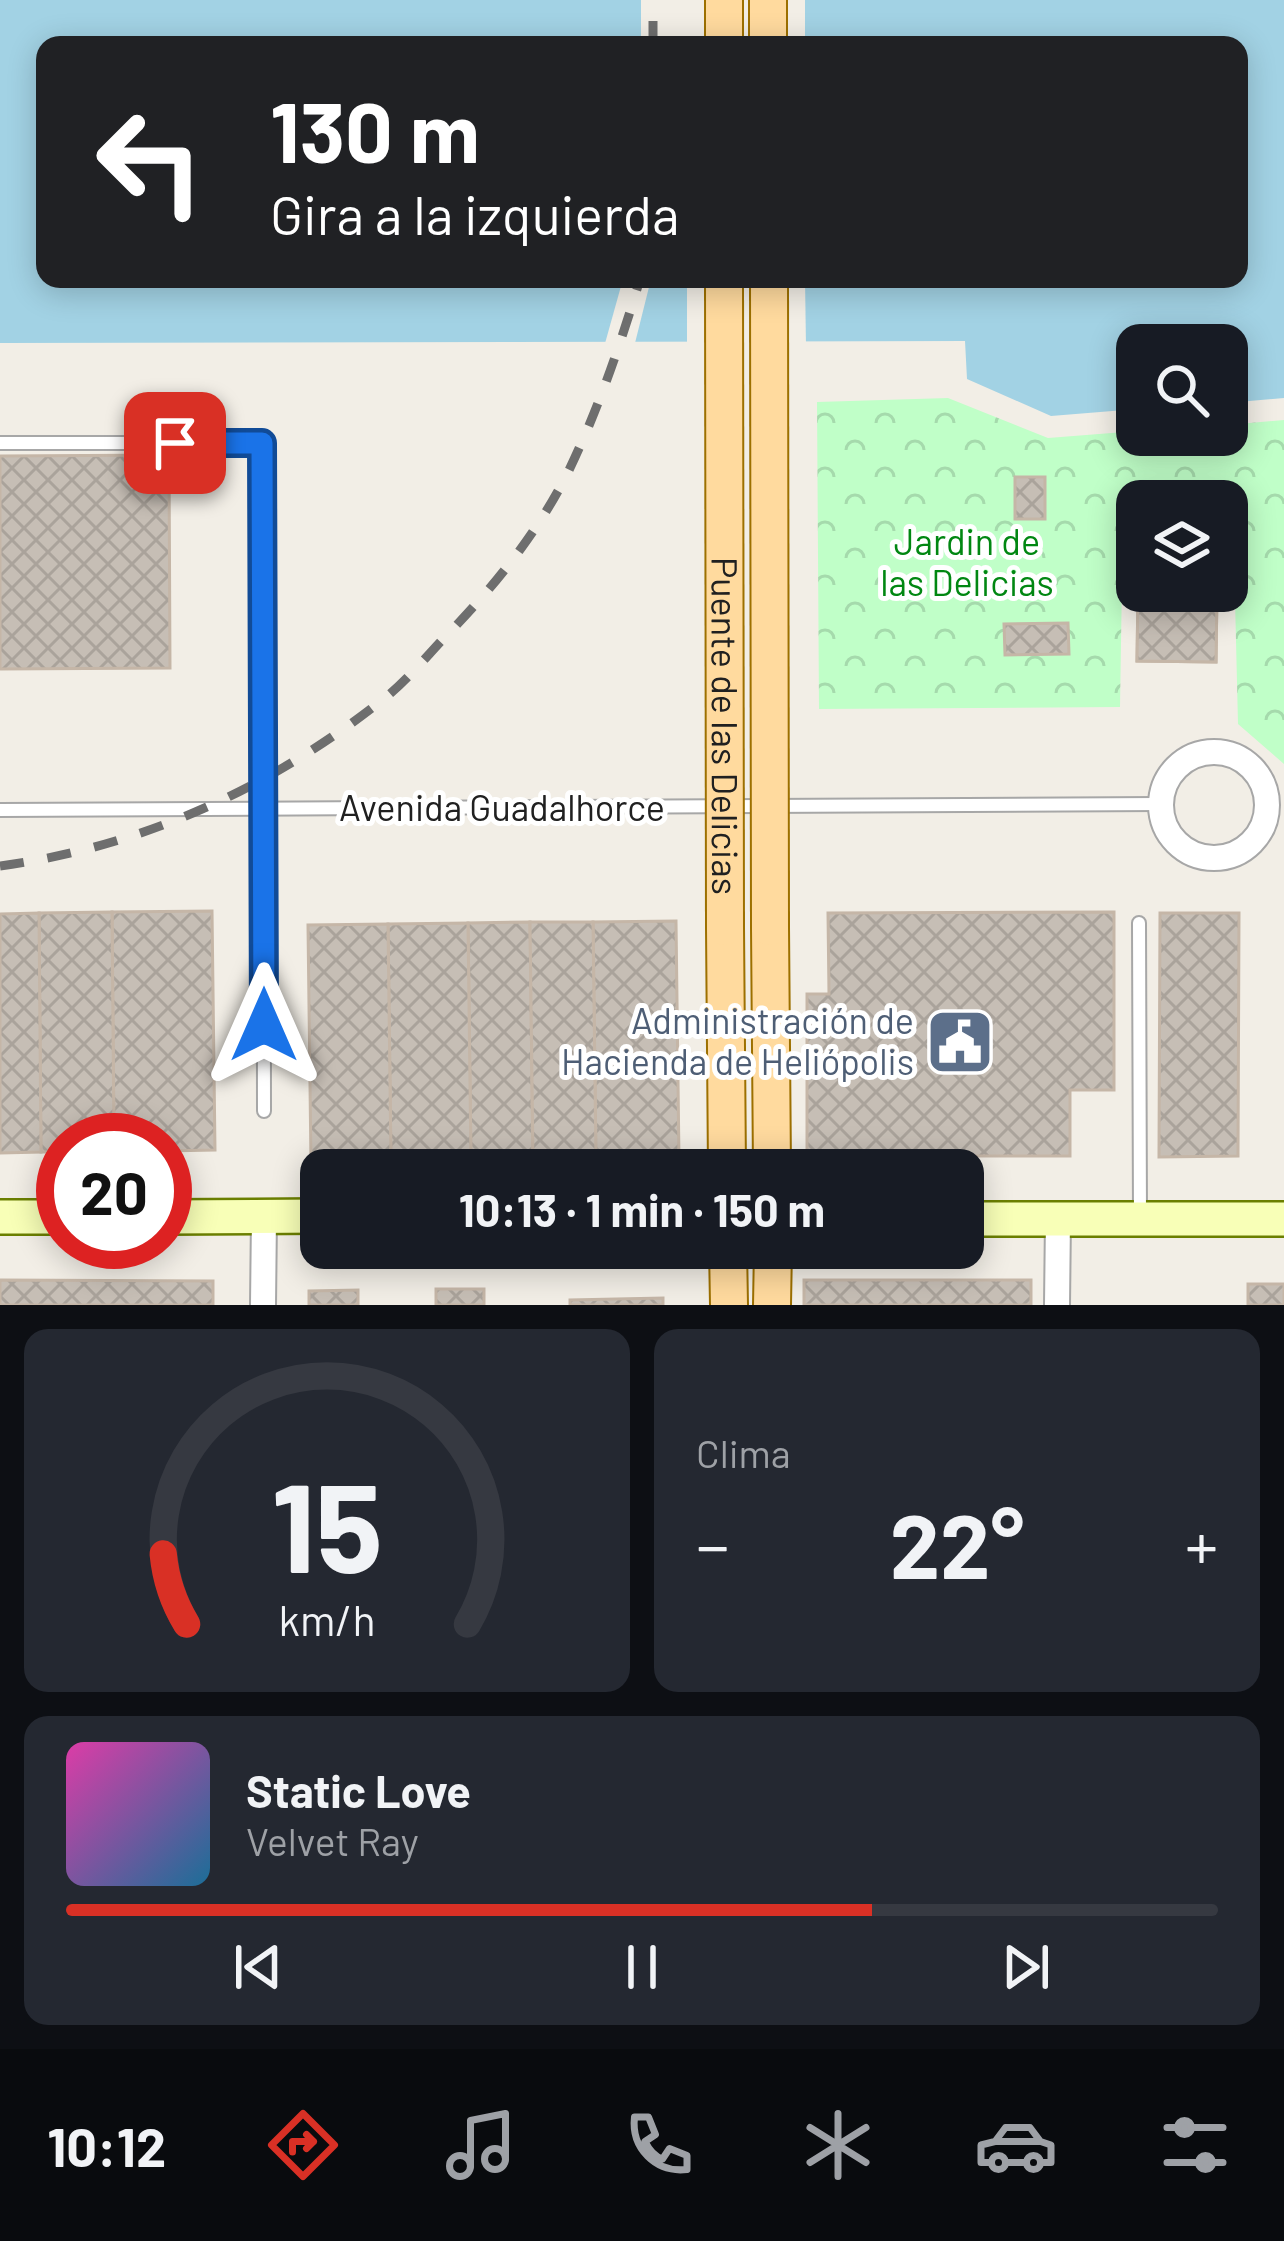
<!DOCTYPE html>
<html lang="es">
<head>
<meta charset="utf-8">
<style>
	:root { --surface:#171b24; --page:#242831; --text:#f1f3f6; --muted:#9ea1a6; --line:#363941; --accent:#d93025 }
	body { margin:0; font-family:Barlow,sans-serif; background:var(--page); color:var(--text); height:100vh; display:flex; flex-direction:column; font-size:45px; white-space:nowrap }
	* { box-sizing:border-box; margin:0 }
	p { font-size:39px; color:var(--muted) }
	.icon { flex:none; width:66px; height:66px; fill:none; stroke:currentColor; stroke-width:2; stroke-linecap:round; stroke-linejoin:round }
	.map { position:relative; height:1305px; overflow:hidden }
	.panel { display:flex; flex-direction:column; gap:24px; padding:24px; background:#0d0f14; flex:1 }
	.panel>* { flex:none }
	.banner { position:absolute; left:36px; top:36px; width:1212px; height:252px; border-radius:24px; box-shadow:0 6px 30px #0003; background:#202124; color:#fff; overflow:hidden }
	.controls { position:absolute; left:1116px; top:324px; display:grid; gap:24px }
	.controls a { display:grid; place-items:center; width:132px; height:132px; border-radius:24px; background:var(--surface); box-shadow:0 6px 30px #0003; font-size:60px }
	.speed { position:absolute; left:36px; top:1113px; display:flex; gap:24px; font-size:60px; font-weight:700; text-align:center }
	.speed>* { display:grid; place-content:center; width:156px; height:156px; border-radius:50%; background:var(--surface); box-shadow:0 6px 30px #0003; line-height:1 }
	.speed .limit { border:18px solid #d22; background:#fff; color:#111 }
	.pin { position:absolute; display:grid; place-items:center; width:102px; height:102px; color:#fff; margin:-51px; border-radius:24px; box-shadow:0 6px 18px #0006 }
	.me { position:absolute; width:132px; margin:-66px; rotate:0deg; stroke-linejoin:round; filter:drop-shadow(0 0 9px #0008) }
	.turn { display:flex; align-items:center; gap:42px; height:252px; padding:0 36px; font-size:54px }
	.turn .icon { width:156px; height:156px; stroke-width:2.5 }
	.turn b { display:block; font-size:84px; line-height:102px }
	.big { font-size:90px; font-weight:700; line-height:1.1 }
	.panel .widget { flex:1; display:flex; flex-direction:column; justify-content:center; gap:18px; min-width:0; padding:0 42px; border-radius:24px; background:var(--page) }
	.panel .dial { align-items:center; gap:0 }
	.dial svg { height:312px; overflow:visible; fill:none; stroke:var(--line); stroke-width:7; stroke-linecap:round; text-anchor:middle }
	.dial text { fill:var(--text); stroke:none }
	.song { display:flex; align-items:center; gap:36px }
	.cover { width:144px; height:144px; border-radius:18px; background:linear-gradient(135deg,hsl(320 70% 55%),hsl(200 70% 35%)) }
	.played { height:12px; border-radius:6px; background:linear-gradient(90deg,var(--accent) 70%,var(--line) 70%) }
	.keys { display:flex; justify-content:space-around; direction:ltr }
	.heat { display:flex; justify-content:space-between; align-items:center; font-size:66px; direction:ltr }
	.panel .tiles { flex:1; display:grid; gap:24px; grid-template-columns:1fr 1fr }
	.widget:last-child { grid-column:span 2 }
	.trip { position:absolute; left:300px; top:1149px; width:684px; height:120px; border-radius:24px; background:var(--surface); box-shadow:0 6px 30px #0003; font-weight:700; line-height:120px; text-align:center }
	.menu { display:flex; height:192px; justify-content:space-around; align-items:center; background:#090b0e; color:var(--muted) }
	.menu .icon { width:84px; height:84px }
	.menu .active { color:var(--accent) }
	.menu b { font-size:54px; color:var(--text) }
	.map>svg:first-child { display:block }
	.park { fill:url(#park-crowns) }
	.water { fill:#a2d2e4; fill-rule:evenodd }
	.pier { fill:#f2eee6 }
	.building { fill:url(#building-cross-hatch); stroke:#c5b6a7; stroke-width:3 }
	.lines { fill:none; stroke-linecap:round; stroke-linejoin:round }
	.service-casing { stroke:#a7a7a7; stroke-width:16 }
	.minor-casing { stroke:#a7a7a7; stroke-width:28 }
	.secondary-casing { stroke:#6b7f00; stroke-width:38 }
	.primary-casing { stroke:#9d7000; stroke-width:40 }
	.service { stroke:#fff; stroke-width:12 }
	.minor { stroke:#fff; stroke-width:24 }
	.secondary { stroke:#f8ffb7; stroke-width:33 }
	.primary { stroke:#ffda9e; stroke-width:36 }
	.rail { stroke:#6e6e6e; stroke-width:9; stroke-dasharray:24 24; stroke-linecap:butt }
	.primary-bridge-casing { stroke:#9d7000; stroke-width:40; stroke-linecap:butt }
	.primary-bridge { stroke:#ffda9e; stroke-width:36 }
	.route-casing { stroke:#114b97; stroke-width:30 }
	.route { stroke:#1a73e8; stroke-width:21 }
	.labels { text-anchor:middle; stroke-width:10; stroke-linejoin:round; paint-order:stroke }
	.park-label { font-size:36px; fill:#018712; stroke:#fff }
	.street-label { font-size:36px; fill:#202020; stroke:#fff }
	.service-label { font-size:36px; fill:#4e5e75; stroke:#fff; text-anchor:end }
</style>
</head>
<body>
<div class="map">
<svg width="1284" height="1305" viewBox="0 0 1284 1305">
	<defs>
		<pattern id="park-crowns" width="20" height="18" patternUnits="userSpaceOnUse" patternTransform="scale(3)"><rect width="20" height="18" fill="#c0ffc8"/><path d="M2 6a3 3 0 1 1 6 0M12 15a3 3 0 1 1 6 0" fill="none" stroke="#a5daac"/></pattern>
		<pattern id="building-cross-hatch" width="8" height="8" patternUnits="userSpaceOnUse" patternTransform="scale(3)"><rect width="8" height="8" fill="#c6beb5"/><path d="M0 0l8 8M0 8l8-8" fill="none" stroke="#aaa39b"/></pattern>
	</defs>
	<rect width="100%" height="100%" fill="#f2eee6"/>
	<path class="park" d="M948 398 1048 438 1137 431V435H1227V425L1284 420V764L1238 724 1233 516 1227 515V501H1137V515L1123 516 1120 707 819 709 817 402Z"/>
	<path class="water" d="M0 0H1284V398L1227 403V345H1137V409L1051 416 967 379 965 341 0 343ZM45 45H1239V279H45Z"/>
	<g class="pier">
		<rect x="641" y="0" width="164" height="45"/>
		<path d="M623 279H651L634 347H604Z"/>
		<path d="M687 279H805L806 347H687Z"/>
	</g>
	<g class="building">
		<path d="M169 455 170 668 0 669V456Z"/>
		<rect x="1015" y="477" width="30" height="42"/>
		<path d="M1138 591H1217L1216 662 1137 661Z"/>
		<path d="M1138 591H1217L1216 662 1137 661Z"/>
		<path d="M1068 623 1069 654 1005 655 1004 624Z"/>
		<path d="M212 911 215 1150 165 1151V1140H114L112 912Z"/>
		<path d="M112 912 114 1140H63V1152H41L39 913Z"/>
		<path d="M1114 912V1090H1070V1156H807V994H829L828 913Z"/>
		<path d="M39 913 41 1152 0 1153V914Z"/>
		<path d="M1160 913H1239L1238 1156 1159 1157Z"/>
		<path d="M676 921 679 1160 596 1161 593 922Z"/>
		<path d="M530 922 533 1161 471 1162 468 923Z"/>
		<path d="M530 922H593L596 1161H533Z"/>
		<path d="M468 923 471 1162 391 1163 388 924Z"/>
		<path d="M388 924 391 1163 311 1164 308 925Z"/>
		<path d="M0 1280 213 1281V1305H0Z"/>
		<rect x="804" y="1280" width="227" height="25"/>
		<rect x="1248" y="1284" width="36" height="21"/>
		<rect x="436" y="1289" width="48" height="16"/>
		<path d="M358 1290V1305H309V1291Z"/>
		<path d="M663 1298V1305H570V1300Z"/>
	</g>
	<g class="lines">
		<defs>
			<g id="service">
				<path d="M0 443H263L264 1111"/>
				<path d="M0 810 1160 804"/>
				<path d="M1139 923 1140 1219"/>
			</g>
			<g id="minor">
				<circle cx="1214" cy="805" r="53"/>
				<path d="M263 1305 264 1217"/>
				<path d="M1057 1305 1058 1218"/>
			</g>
			<g id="secondary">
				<path d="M0 1217H63"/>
				<path d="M165 1217 321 1216"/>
				<path d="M963 1219H1284"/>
			</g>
			<g id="primary">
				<path d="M724 0V45"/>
				<path d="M768 0V45"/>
				<path d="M725 927 727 1170"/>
				<path d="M770 927 772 1170"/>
				<path d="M728 1248 729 1305"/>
				<path d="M772 1305 773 1248"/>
			</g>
		</defs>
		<use href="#service" class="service-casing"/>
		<use href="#minor" class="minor-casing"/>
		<use href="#secondary" class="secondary-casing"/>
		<use href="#primary" class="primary-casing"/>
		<use href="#service" class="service"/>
		<use href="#minor" class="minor"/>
		<use href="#secondary" class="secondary"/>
		<use href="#primary" class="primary"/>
		<g class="rail">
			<path d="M653 45V0"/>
			<path d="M0 866C141 847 269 789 381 701 405 683 425 658 446 636 494 587 540 530 570 468 599 407 621 343 640 279"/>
		</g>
		<defs>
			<g id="primary-bridge">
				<path id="s1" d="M724 279 725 927"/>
				<path d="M769 279 770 927"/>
			</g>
		</defs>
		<use href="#primary-bridge" class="primary-bridge-casing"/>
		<use href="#primary-bridge" class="primary-bridge"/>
	</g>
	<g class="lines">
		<defs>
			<path id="route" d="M175 443H262L264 1025"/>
		</defs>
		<use href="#route" class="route-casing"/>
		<use href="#route" class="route"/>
	</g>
	<defs>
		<symbol id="civic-square" viewBox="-11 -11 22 22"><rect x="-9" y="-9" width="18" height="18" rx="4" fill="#5c6f8a" stroke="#fff"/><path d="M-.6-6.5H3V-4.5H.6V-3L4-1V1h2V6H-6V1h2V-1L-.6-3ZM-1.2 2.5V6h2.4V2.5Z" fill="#fff"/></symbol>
	</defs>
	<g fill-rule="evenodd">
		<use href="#civic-square" x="922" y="1004" width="76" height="76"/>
	</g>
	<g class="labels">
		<g class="park-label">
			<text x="967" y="555">Jardin de<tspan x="967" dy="41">las Delicias</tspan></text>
		</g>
		<g class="street-label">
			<text dy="13" stroke="none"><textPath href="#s1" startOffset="447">Puente de las Delicias</textPath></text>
			<text x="502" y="821">Avenida Guadalhorce</text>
		</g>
		<g class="service-label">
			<text x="914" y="1034">Administración de<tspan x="914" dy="41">Hacienda de Heliópolis</tspan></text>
		</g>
	</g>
</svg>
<div class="controls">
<a><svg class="icon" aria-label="search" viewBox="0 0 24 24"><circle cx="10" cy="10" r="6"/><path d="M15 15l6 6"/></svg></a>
<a><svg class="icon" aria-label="layers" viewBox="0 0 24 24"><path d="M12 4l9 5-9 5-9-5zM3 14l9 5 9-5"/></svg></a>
</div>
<div class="speed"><div class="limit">20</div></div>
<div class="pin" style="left:175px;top:443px;background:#d93025"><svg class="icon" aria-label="arrive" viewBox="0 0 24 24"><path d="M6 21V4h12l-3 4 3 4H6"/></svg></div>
<svg class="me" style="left:264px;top:1025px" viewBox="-20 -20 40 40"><path d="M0-17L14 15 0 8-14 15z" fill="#1a73e8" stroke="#fff" stroke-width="4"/></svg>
<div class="trip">10:13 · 1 min · 150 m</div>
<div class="banner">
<div class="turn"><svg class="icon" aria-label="left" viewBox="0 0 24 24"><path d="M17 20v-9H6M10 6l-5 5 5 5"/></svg><div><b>130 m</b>Gira a la izquierda</div></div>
</div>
</div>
<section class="panel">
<div class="tiles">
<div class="widget dial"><svg viewBox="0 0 100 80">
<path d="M14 69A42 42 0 1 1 86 69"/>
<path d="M14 69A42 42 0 0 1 8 51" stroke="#d93025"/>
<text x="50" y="56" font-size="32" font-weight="700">15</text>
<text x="50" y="72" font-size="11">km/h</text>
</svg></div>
<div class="widget"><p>Clima</p>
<div class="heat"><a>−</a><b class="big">22°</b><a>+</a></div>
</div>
<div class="widget">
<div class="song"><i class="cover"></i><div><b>Static Love</b><p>Velvet Ray</p></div></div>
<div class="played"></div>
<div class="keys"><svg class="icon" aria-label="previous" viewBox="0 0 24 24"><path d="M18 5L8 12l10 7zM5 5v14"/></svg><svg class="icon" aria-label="pause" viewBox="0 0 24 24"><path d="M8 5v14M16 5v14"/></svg><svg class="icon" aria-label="next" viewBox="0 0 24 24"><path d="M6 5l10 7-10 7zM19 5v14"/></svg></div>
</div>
</div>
</section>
<nav class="menu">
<b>10:12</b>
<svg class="icon active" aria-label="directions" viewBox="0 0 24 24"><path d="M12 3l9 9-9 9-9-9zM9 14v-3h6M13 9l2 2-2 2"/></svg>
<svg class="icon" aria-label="music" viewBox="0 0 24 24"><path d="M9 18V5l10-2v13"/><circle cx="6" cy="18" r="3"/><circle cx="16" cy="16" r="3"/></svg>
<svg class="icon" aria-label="phone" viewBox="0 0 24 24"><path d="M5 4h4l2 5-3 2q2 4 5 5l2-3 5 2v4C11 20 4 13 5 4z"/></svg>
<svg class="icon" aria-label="climate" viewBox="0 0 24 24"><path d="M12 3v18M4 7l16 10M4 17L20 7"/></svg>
<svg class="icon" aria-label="car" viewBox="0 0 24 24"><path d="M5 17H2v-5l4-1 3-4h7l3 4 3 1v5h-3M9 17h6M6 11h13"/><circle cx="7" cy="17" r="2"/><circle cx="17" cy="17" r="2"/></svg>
<svg class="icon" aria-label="filters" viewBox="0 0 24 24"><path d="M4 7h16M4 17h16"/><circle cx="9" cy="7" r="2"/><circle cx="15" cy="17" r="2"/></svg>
</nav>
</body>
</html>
